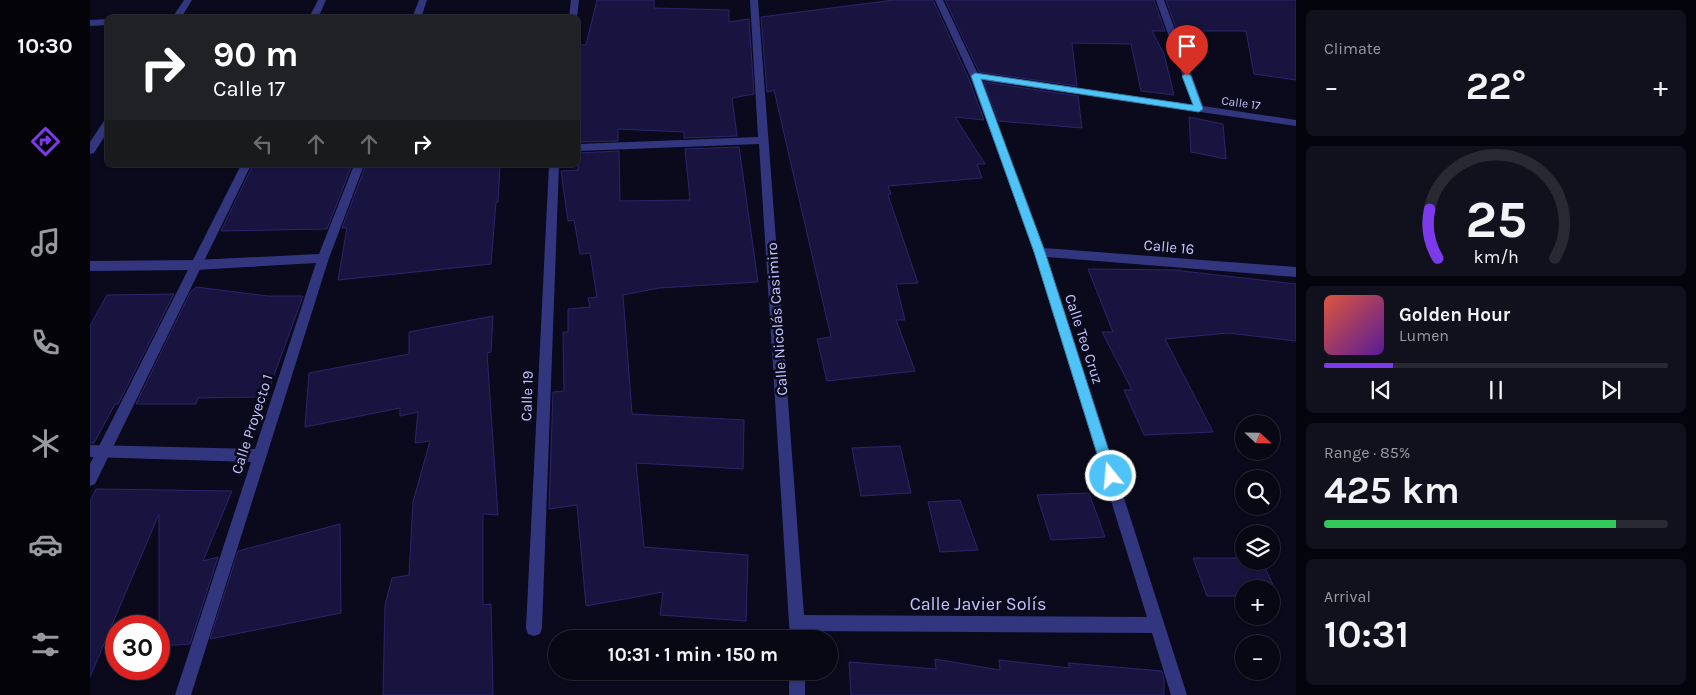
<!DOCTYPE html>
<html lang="en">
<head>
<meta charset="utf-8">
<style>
	:root { --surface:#080815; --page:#11111e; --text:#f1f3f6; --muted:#989aa0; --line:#292934; --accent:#7c3aed }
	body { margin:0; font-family:Karla,sans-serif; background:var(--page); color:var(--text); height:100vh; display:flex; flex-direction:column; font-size:19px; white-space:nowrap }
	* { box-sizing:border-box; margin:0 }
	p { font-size:16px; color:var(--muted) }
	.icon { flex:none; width:28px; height:28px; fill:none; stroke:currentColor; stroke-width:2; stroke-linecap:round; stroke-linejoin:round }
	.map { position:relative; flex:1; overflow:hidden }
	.details { display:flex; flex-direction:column; gap:10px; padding:10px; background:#04040c; width:400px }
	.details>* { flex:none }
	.guide { position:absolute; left:15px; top:15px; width:475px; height:152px; border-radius:8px; box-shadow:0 1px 4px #0004,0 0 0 1px var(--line); background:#202124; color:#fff; overflow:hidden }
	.needle { width:32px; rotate:112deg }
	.tools { position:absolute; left:1145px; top:415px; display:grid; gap:10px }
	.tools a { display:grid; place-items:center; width:45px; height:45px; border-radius:50%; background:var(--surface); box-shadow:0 1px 4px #0004,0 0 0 1px var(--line); font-size:25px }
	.speed { position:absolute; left:15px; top:615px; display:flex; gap:10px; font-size:25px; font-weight:700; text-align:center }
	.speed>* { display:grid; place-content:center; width:65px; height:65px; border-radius:50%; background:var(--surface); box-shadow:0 1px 4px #0004,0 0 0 1px var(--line); line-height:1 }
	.speed .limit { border:8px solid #d22; background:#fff; color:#111 }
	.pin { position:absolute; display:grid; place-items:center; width:42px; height:42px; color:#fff; margin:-51px -21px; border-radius:50% 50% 50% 0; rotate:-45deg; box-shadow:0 0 5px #0007 }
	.pin .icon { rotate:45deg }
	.me { position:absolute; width:55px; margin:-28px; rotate:343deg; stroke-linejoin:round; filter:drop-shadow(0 0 4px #0008) }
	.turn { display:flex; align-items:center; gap:18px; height:105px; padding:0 25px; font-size:22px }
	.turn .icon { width:65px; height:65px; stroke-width:2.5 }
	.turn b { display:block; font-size:35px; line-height:42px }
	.lanes { display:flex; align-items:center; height:48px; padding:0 25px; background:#0003; justify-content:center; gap:25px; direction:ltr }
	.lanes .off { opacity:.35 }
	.big { font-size:38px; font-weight:700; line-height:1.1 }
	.details .widget { flex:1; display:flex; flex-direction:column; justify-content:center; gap:8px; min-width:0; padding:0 18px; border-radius:8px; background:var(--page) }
	.details .dial { align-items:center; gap:0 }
	.dial svg { height:130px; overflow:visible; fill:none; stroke:var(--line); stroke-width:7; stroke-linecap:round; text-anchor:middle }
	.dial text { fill:var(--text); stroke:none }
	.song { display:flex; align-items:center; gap:15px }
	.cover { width:60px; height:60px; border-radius:8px; background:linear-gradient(135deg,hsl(10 70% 55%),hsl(270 70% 35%)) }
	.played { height:5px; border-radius:2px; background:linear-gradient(90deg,var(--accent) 20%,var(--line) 20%) }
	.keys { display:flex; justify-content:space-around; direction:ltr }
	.heat { display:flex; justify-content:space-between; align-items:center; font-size:28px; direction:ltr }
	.charge { height:8px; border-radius:4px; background:linear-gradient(90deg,#34c759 85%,var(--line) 0) }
	.trip { position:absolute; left:458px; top:630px; width:290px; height:50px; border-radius:25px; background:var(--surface); box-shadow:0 1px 4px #0004,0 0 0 1px var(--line); font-weight:700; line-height:50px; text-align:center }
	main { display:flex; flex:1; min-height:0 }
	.tabs { display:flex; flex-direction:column; width:90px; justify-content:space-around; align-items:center; background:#030308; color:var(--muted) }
	.tabs .icon { width:35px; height:35px }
	.tabs .current { color:var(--accent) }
	.tabs b { font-size:22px; color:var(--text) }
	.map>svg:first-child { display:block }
	.building { fill:#18143f; stroke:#2b256c }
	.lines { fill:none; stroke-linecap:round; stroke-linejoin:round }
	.pedestrian { fill:#31367f; fill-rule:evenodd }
	.minor { fill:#31367f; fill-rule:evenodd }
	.route { fill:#4fc3f7; stroke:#337fa1 }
	.labels { text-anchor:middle; stroke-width:5; stroke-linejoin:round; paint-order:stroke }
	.far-street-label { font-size:12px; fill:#c5c5ff; stroke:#0b0a1c }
	.street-label { font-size:15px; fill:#c5c5ff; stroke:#0b0a1c }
	.near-street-label { font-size:18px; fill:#c5c5ff; stroke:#0b0a1c }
</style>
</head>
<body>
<main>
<nav class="tabs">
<b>10:30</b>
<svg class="icon current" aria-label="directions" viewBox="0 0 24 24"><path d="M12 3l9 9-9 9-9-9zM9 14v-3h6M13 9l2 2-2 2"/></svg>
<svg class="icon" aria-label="music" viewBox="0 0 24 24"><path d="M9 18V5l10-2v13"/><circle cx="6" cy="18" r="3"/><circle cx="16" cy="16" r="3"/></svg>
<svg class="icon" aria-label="phone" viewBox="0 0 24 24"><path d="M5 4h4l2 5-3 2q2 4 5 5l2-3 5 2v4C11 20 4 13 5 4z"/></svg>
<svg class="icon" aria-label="climate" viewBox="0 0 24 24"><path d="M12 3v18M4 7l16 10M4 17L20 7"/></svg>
<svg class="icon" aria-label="car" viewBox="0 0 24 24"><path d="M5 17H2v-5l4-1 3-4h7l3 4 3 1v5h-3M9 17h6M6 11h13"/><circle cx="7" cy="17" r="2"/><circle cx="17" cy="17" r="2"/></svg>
<svg class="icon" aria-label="filters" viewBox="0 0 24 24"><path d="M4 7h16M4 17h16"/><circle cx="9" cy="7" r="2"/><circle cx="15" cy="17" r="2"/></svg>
</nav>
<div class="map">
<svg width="1206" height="695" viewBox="0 0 1206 695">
	<rect width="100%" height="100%" fill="#0b0a1c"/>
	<g class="building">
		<path d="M507 0H564V8L639 10V22L659 19 664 94 642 98 647 136 594 138V132L528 129V141L488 142V45H496Z"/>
		<path d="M804 0H843L878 77 894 120 865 117 895 164H887L892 178 798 186 801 194 798 195 828 283 806 284 815 320H806L825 371 737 381 727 339 741 337 684 90 677 92 671 17Z"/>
		<path d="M855 0H1064L1075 31H1062L1074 54 1084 95 1051 91 1041 44 982 43 987 86 889 72Z"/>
		<path d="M1076 0H1206V80L1164 74 1156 31H1087Z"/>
		<path d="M894 82 988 96 992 128 908 121Z"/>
		<path d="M1099 117 1133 124 1136 159 1101 152Z"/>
		<path d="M649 147 668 282 569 288 533 295 542 414 654 420 653 469 546 463 554 547 658 555 656 621 570 615 573 592 496 606 487 505 459 509 463 392 474 391 473 332H478V309L500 307 498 298 507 297 500 253 490 254 484 220 478 221 471 171 488 170V153L529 151 530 201 600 200 595 149Z"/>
		<path d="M163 165H262L237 229 131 231Z"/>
		<path d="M276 165H410L408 202H406L401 264 248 280 257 228H252Z"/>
		<path d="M998 269 1090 270 1092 271 1206 284V341L1138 333 1075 339 1123 432 1054 435 1034 390H1042L1012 332H1023Z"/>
		<path d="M106 287 178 296H213L176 397 108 398 106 404H46L100 293Z"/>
		<path d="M84 294 28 404H25L4 443H0V326L17 295Z"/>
		<path d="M403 316 401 352 397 353 408 515 393 514V605L401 604 403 695H293L295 605 302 578 319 575 323 502 340 441 325 443 328 412 310 416V408L215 427 219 373 319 354V332Z"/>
		<path d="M810 446 821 493 771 496 762 448Z"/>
		<path d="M6 489 142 491 113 561 128 557 100 644 69 646V514L0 677V501Z"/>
		<path d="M999 493 1015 537 961 540 947 495Z"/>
		<path d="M870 500 888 550 850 552 838 502Z"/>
		<path d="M250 524 251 613 120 639 148 551Z"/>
		<path d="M1103 558H1154V561H1172L1188 596H1181V589H1154V596H1117Z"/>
		<path d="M845 659 910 670 909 660 980 668 978 663 1072 671 1074 680V695H761L759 662 846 669Z"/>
	</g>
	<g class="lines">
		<g class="pedestrian">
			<path d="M228 0H236L228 18H219Z"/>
			<path d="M151 165H161L5 484 0 486V464Z"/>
		</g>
		<g class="minor">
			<path d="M94 0H102L91 18H82Z"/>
			<path d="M329 0H337L331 18H322Z"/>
			<path d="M481 0H489L487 18H479Z"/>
			<path d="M660 0H668L714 615 1057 617 944 252 880 76 845 0H853L888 74 1103 105 1066 0H1074L1113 106 1206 120V126L891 80 954 248 1206 267V277L957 257 1097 695H1081L1062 633 715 631 716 639H700L669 144 488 151V144L668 137Z"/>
			<path d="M18 19V25L0 26V20Z"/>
			<path d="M18 120V131L4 153 0 154V142L14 121Z"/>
			<path d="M264 165H274L239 258 101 695H85L161 462 0 457V445L165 449 226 263 105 270 0 271V261L105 260 229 254Z"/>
			<path d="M459 165H469L452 628 450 634 444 636 438 634 436 628Z"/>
			<rect x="699" y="671" width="16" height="24"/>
		</g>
	</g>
	<path class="route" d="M885 73 1103 105 1092 76 1097 73 1101 76 1113 109 1109 112 891 79 955 252 1027 476 1025 480 1021 482 1016 480 1014 476 944 252 881 76Z"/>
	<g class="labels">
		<g class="far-street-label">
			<text transform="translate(1151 103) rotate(8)" y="4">Calle 17</text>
		</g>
		<g class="street-label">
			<text transform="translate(1079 247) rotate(5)" y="5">Calle 16</text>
			<text transform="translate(687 319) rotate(-94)" y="5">Calle Nicolás Casimiro</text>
			<text transform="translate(994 339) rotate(72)" y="5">Calle Teo Cruz</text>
			<text transform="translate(437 396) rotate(-88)" y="5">Calle 19</text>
			<text transform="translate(162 424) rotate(-72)" y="5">Calle Proyecto 1</text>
		</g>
		<g class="near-street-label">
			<text x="888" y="610">Calle Javier Solís</text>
		</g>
	</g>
</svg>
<div class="tools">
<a><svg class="needle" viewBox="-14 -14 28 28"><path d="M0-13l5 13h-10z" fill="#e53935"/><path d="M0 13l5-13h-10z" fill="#989aa0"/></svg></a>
<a><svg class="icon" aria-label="search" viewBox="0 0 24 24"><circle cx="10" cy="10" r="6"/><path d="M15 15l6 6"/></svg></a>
<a><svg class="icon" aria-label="layers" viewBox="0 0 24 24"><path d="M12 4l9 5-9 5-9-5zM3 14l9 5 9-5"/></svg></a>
<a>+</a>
<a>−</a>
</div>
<div class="speed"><div class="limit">30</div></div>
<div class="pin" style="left:1097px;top:76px;background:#d93025"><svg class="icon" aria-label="arrive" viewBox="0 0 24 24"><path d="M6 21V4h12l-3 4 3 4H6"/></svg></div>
<svg class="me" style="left:1021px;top:476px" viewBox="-20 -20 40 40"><circle r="17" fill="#4fc3f7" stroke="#fff" stroke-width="3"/><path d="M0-11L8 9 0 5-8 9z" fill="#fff"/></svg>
<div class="trip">10:31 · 1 min · 150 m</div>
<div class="guide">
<div class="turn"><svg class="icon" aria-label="right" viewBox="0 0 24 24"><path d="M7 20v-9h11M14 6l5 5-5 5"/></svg><div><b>90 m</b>Calle 17</div></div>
<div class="lanes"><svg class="icon off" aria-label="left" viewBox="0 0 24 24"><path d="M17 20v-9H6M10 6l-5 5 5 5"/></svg><svg class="icon off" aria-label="ahead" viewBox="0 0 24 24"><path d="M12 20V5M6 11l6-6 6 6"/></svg><svg class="icon off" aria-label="ahead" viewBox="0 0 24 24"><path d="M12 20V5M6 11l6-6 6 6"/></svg><svg class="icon" aria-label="right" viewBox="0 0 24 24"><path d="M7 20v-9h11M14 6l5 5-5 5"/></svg></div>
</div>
</div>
<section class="details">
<div class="widget"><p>Climate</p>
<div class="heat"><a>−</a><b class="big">22°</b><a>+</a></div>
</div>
<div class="widget dial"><svg viewBox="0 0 100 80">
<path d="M14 69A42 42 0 1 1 86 69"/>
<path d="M14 69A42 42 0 0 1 9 39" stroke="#7c3aed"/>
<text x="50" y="56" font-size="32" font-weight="700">25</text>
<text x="50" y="72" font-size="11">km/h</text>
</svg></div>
<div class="widget">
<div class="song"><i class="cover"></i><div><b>Golden Hour</b><p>Lumen</p></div></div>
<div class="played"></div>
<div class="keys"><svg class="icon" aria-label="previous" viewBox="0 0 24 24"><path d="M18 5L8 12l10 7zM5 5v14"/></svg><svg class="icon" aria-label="pause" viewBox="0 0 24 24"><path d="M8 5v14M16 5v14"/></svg><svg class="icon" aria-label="next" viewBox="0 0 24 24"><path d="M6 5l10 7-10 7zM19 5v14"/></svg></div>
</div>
<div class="widget"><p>Range · 85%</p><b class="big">425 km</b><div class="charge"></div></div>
<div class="widget"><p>Arrival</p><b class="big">10:31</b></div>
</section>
</main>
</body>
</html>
